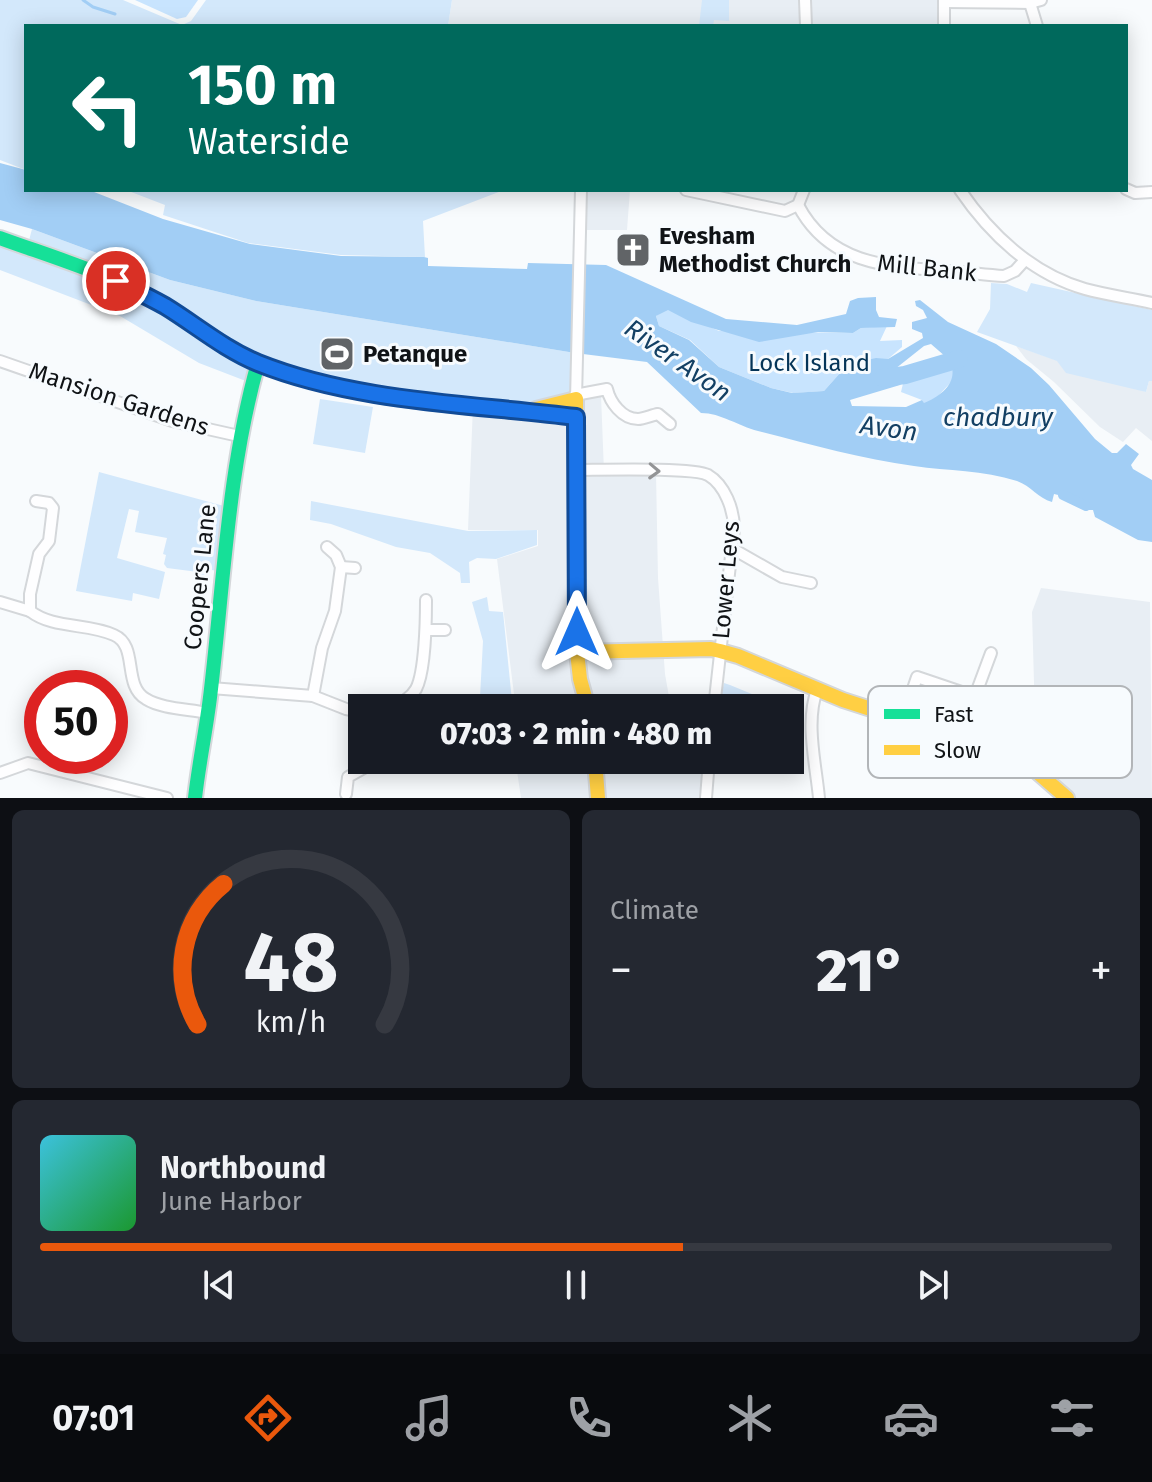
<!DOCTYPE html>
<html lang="en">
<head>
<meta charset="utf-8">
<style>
	:root { --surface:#171b24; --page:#242831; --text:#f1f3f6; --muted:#9ea1a6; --line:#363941; --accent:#ea580c }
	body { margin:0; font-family:"Fira Sans",sans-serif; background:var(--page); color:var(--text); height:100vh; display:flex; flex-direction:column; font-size:30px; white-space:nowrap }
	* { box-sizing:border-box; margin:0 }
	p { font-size:26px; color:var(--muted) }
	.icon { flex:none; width:44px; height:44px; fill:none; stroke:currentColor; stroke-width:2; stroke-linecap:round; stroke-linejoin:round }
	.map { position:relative; height:798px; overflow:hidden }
	.drawer { display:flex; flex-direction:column; gap:12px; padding:12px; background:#0d0f14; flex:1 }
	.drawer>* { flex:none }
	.top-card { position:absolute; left:24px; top:24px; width:1104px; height:168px; border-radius:0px; box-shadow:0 4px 20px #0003; background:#00695c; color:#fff; overflow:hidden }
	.speed { position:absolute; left:24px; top:670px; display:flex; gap:16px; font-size:40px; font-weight:700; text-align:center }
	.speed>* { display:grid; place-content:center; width:104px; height:104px; border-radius:50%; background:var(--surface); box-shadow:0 4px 20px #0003; line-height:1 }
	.speed .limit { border:12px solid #d22; background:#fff; color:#111 }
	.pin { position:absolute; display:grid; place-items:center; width:68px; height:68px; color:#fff; margin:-34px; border:4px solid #fff; border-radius:50%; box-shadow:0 2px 8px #0007 }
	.me { position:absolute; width:88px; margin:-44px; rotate:0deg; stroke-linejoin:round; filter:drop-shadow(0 0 6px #0008) }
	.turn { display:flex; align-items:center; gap:28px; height:168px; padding:0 32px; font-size:36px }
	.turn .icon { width:104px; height:104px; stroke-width:2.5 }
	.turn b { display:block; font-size:56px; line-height:68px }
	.big { font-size:60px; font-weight:800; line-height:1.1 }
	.drawer .widget { flex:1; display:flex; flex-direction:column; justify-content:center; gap:12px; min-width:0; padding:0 28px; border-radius:12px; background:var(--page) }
	.drawer .dial { align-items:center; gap:0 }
	.dial svg { height:208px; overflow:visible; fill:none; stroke:var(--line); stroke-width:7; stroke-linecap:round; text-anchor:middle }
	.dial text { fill:var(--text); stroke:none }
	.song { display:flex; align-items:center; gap:24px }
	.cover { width:96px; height:96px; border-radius:12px; background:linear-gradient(135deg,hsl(190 70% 55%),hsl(130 70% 35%)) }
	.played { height:8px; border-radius:4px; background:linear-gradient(90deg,var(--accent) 60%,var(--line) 60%) }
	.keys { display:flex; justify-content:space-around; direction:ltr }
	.heat { display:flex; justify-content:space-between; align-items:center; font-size:44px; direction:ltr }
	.drawer .tiles { flex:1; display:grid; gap:12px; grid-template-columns:1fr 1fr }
	.widget:last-child { grid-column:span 2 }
	.trip { position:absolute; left:348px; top:694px; width:456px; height:80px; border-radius:0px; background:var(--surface); box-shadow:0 4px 20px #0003; font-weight:800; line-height:80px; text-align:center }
	.menu { display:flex; height:128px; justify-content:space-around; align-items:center; background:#090b0e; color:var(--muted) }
	.menu .icon { width:56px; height:56px }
	.menu .on { color:var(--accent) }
	.menu b { font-size:36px; color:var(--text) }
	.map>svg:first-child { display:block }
	.built { fill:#e8eef4 }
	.green { fill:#d3e8fb }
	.forest { fill:#c8e4fe }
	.water { fill:#a2cef5; fill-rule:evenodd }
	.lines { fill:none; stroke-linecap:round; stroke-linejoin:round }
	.stream { stroke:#a2cef5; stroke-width:3 }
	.canal { stroke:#a2cef5; stroke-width:10 }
	.river { stroke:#a2cef5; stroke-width:18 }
	.street-casing { stroke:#d4d7da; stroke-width:14 }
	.fast-casing { stroke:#d4d7da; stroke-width:18 }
	.slow-casing { stroke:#d4d7da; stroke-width:18 }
	.street { stroke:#fefeff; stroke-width:10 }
	.fast { stroke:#16e098; stroke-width:14 }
	.slow { stroke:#ffcf43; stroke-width:14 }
	.oneway { stroke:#939496 }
	.route-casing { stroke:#114b97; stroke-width:20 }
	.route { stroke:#1a73e8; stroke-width:14 }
	.labels { text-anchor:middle; stroke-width:6; stroke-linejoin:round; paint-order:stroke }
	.poi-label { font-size:24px; font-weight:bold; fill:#101316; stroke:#f7fbfe; text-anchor:start }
	.street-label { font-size:24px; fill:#101316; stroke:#f7fbfe }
	.park-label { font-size:24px; fill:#053558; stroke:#f7fbfe }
	.water-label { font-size:26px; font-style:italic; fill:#134064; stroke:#f7fbfe }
	.key { fill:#f7fbfe; stroke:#b2b5b8; stroke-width:2 }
	.key-label { font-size:22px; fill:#101316 }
</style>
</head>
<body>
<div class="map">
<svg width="1152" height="798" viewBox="0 0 1152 798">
	<rect width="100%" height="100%" fill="#f8fbfd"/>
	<g class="built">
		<path d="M452 0H944L946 26H448Z"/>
		<path d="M578 190H630L627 230H576Z"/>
		<path d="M1016 346 1146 392 1149 381H1152V441L1136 428 1123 442 1100 427 1054 382 1026 359Z"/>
		<path d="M580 395H601L604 472 656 473 658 578 665 674 671 708H476L477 697 515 702 497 559 538 546V530H468L473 405Z"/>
		<path d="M1041 588 1150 602 1152 798H1066L1033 769 1036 753 1032 612Z"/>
		<path d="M474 760H637L638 764 708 762 706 798H521L517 771 474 773Z"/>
	</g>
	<g class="green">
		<path d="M0 0H123L182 25 191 21 206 0H452L448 26H26V170L0 160Z"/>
		<path d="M702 0H729V21L714 20 713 26H699Z"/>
		<path d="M126 190H504L423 221 425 257 341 255 248 243 163 215 165 205Z"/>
		<path d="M32 229 170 280 256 301 575 353V395L535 409 446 403 258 363 251 383 199 363 120 316 0 270V238L27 248Z"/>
		<path d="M991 283 1007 284 1027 292 1031 283 1152 310V381H1149L1146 392 1066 373 1057 361 977 332 990 309Z"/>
		<path d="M320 399 373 407 365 453 313 444Z"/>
		<path d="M99 472 224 506 217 571 207 569 205 578 197 577 198 572 167 568 164 564 166 555 163 554 167 538 135 532 139 511 129 509 117 558 165 572 159 599 133 593 132 601 76 591Z"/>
		<path d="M311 501 468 531 537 530V545L496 559 477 558 469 562 470 583H461L460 573 430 553 396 547 331 524 310 520Z"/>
		<path d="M487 597 489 611 503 612 512 701 480 697 483 641 472 602Z"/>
		<path d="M724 683 730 685 786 708H736L737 704 721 695Z"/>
	</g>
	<g class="forest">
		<path d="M135 0H198L186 17 177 19Z"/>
		<path d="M667 308 719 331 853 333 861 328 887 326 880 341 902 340V347L888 359 840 373 824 391 793 393 771 388 719 367 690 340 659 326 656 316Z"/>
		<path d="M953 367V380L937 397 924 404 922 400 901 392 905 375Z"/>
	</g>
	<path class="water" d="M0 163 26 170V190H89L163 219 250 244 341 256 424 257 428 258V266L527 269 528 263 606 265 726 319 797 325 846 314 850 301 858 298 876 297V310L879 317 897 319 895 327 861 328 853 333 818 332 759 342 691 322 668 310 656 316 659 326 689 340 719 367 771 388 792 393 824 391 840 373 863 361 876 358 888 359 923 338 922 333 912 329V322L927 318 923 310 916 306 915 301 920 300 948 322 996 344 1031 368 1049 385 1095 439 1112 453H1117L1126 444 1139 454 1131 465 1133 469 1152 480V542L1138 540 1095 517 1093 510H1088L1084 501 1054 494 1052 502C1038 498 1031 486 1017 481 983 470 948 471 914 466 861 459 809 444 758 431 738 426 721 413 701 413L647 362 575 353 256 301 170 280 32 229 0 220ZM931 344 946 357 937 363 939 370 952 367C956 385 939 397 924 403L922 400 906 407 852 406 850 400 900 385 906 378 904 372H899L895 369 924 346Z"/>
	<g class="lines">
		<path class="stream" d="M83 0 93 7 115 14"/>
		<path class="canal" d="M1063 495 1086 506"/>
		<path class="river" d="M883 378 905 375 959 359"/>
		<defs>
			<g id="street">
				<path d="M805 0 806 26"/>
				<path d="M944 0V26"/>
				<path d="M944 2 1030 3 1041 0"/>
				<path d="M1030 3 1037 26"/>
				<path d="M1126 189 1135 193 1152 192"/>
				<path d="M686 190 785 211 798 205 804 190"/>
				<path d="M960 190C990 234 1032 274 1085 289 1107 295 1130 298 1152 303"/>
				<path d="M798 205C829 265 889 267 948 271 967 272 985 275 1004 276L1015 271 1025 260"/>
				<path d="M0 361 172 421 239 436"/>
				<path d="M575 395 607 389C610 402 622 419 638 419 644 419 652 415 658 414L670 424"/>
				<path d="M576 399 581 190"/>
				<path d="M576 470C599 470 693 467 708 475 725 485 734 510 734 529L714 708"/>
				<path d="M36 501 49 503 53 508 49 541 39 554 30 594V611C53 629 88 623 114 635 139 646 122 685 146 699 162 709 189 709 207 713"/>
				<path d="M733 549 782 577 811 583"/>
				<path d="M341 567 355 568"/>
				<path d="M0 602 30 611"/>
				<path d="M426 630H445"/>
				<path d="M211 688 313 696 346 709 362 712"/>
				<path d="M817 690C805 722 816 765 819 798"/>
				<path d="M313 696 322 648 335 611 341 567 336 555 327 547"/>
				<path d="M975 696 991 653"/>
				<path d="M391 708C400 704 411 698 416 689 425 672 426 620 426 600"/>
				<path d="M902 721 917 677 985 700"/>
				<path d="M0 773 28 763 167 798"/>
				<path d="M346 794 348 777 378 760"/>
				<path d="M706 798 709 760"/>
			</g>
			<g id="fast">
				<path d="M0 238C55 258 113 275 164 305 196 324 223 349 257 363 358 403 470 405 576 417"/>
				<path d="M195 798C199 762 207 726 211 689 224 579 228 470 258 363"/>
			</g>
			<g id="slow">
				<path d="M536 409 576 399 577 652 580 679 588 708"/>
				<path d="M577 652 711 649 720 651 738 656 843 700 1013 755 1029 765 1067 798"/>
				<path d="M595 760 598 798"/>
			</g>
		</defs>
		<use href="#street" class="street-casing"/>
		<use href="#fast" class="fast-casing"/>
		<use href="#slow" class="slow-casing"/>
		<use href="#street" class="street"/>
		<use href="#fast" class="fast"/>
		<use href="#slow" class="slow"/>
	</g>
	<defs><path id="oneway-chevron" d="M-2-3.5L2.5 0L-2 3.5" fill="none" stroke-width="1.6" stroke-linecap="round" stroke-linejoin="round" transform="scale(2)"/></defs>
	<use class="oneway" href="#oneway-chevron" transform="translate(654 471) rotate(2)"/>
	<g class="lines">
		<defs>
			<path id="route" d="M116 281C132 289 149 297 165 306 196 325 224 349 258 363 355 402 473 404 576 417L577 632"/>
		</defs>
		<use href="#route" class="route-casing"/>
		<use href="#route" class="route"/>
	</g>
	<defs>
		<symbol id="church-square" viewBox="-11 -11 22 22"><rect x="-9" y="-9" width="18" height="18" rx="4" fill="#616467" stroke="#f7fbfe"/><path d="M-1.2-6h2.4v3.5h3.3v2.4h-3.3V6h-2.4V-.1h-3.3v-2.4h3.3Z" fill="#fff"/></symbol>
		<symbol id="stadium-square" viewBox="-11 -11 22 22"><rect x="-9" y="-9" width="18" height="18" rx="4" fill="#616467" stroke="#f7fbfe"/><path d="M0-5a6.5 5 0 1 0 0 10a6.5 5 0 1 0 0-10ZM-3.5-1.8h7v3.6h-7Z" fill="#fff"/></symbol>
	</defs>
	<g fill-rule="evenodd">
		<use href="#church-square" x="613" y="230" width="40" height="40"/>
		<use href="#stadium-square" x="317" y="334" width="40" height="40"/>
	</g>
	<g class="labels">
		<g class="poi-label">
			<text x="659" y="244">Evesham<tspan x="659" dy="28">Methodist Church</tspan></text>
			<text x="363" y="362">Petanque</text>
		</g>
		<g class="street-label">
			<text transform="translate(927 268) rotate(6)" y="8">Mill Bank</text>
			<text transform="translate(119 399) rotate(18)" y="8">Mansion Gardens</text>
			<text transform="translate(200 577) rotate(-84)" y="8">Coopers Lane</text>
			<text transform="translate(726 580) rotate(-85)" y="8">Lower Leys</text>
		</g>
		<g class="park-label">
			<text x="809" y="371">Lock Island</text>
		</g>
		<g class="water-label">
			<text transform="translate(678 360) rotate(35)" y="9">River Avon</text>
			<text x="998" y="426">chadbury</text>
			<text transform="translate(889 428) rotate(8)" y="9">Avon</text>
		</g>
	</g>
	<rect x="868" y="686" width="264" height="92" rx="12" class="key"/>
	<rect x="884" y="709" width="36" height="10" fill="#16e098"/>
	<rect x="884" y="745" width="36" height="10" fill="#ffcf43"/>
	<g class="key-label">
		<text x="934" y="722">Fast</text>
		<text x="934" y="758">Slow</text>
	</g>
</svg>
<div class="speed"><div class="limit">50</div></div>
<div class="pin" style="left:116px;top:281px;background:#d93025"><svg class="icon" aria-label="arrive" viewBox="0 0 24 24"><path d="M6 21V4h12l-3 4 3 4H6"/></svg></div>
<svg class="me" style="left:577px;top:632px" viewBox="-20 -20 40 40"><path d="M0-17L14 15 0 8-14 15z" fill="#1a73e8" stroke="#fff" stroke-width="4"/></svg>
<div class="trip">07:03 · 2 min · 480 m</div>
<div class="top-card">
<div class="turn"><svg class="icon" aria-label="left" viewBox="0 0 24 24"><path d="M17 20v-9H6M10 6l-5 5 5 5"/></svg><div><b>150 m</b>Waterside</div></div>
</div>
</div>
<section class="drawer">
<div class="tiles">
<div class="widget dial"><svg viewBox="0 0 100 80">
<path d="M14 69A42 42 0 1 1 86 69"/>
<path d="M14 69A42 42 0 0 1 24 15" stroke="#ea580c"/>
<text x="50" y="56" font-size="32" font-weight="700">48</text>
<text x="50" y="72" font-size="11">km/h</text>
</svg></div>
<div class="widget"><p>Climate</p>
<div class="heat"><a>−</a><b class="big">21°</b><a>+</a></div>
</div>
<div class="widget">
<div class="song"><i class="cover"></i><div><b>Northbound</b><p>June Harbor</p></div></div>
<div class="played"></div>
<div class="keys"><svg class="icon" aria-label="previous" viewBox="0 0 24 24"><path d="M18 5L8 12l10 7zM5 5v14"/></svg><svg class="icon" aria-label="pause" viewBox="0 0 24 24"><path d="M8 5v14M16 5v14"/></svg><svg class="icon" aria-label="next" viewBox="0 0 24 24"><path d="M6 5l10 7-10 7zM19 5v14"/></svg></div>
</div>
</div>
</section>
<nav class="menu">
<b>07:01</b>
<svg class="icon on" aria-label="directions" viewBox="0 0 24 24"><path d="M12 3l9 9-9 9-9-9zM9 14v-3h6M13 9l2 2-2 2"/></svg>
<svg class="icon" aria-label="music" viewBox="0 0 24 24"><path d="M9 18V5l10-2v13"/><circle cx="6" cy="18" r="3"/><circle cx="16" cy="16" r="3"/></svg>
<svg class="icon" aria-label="phone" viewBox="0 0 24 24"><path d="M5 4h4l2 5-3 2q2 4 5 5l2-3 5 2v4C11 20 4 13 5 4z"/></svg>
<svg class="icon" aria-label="climate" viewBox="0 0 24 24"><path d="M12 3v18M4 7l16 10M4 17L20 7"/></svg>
<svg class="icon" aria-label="car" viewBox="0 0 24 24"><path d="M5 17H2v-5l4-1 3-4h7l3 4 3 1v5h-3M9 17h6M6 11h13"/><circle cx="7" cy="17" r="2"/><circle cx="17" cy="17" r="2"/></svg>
<svg class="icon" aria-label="filters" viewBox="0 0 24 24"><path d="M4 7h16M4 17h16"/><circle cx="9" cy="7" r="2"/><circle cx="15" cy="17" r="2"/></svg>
</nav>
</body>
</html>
